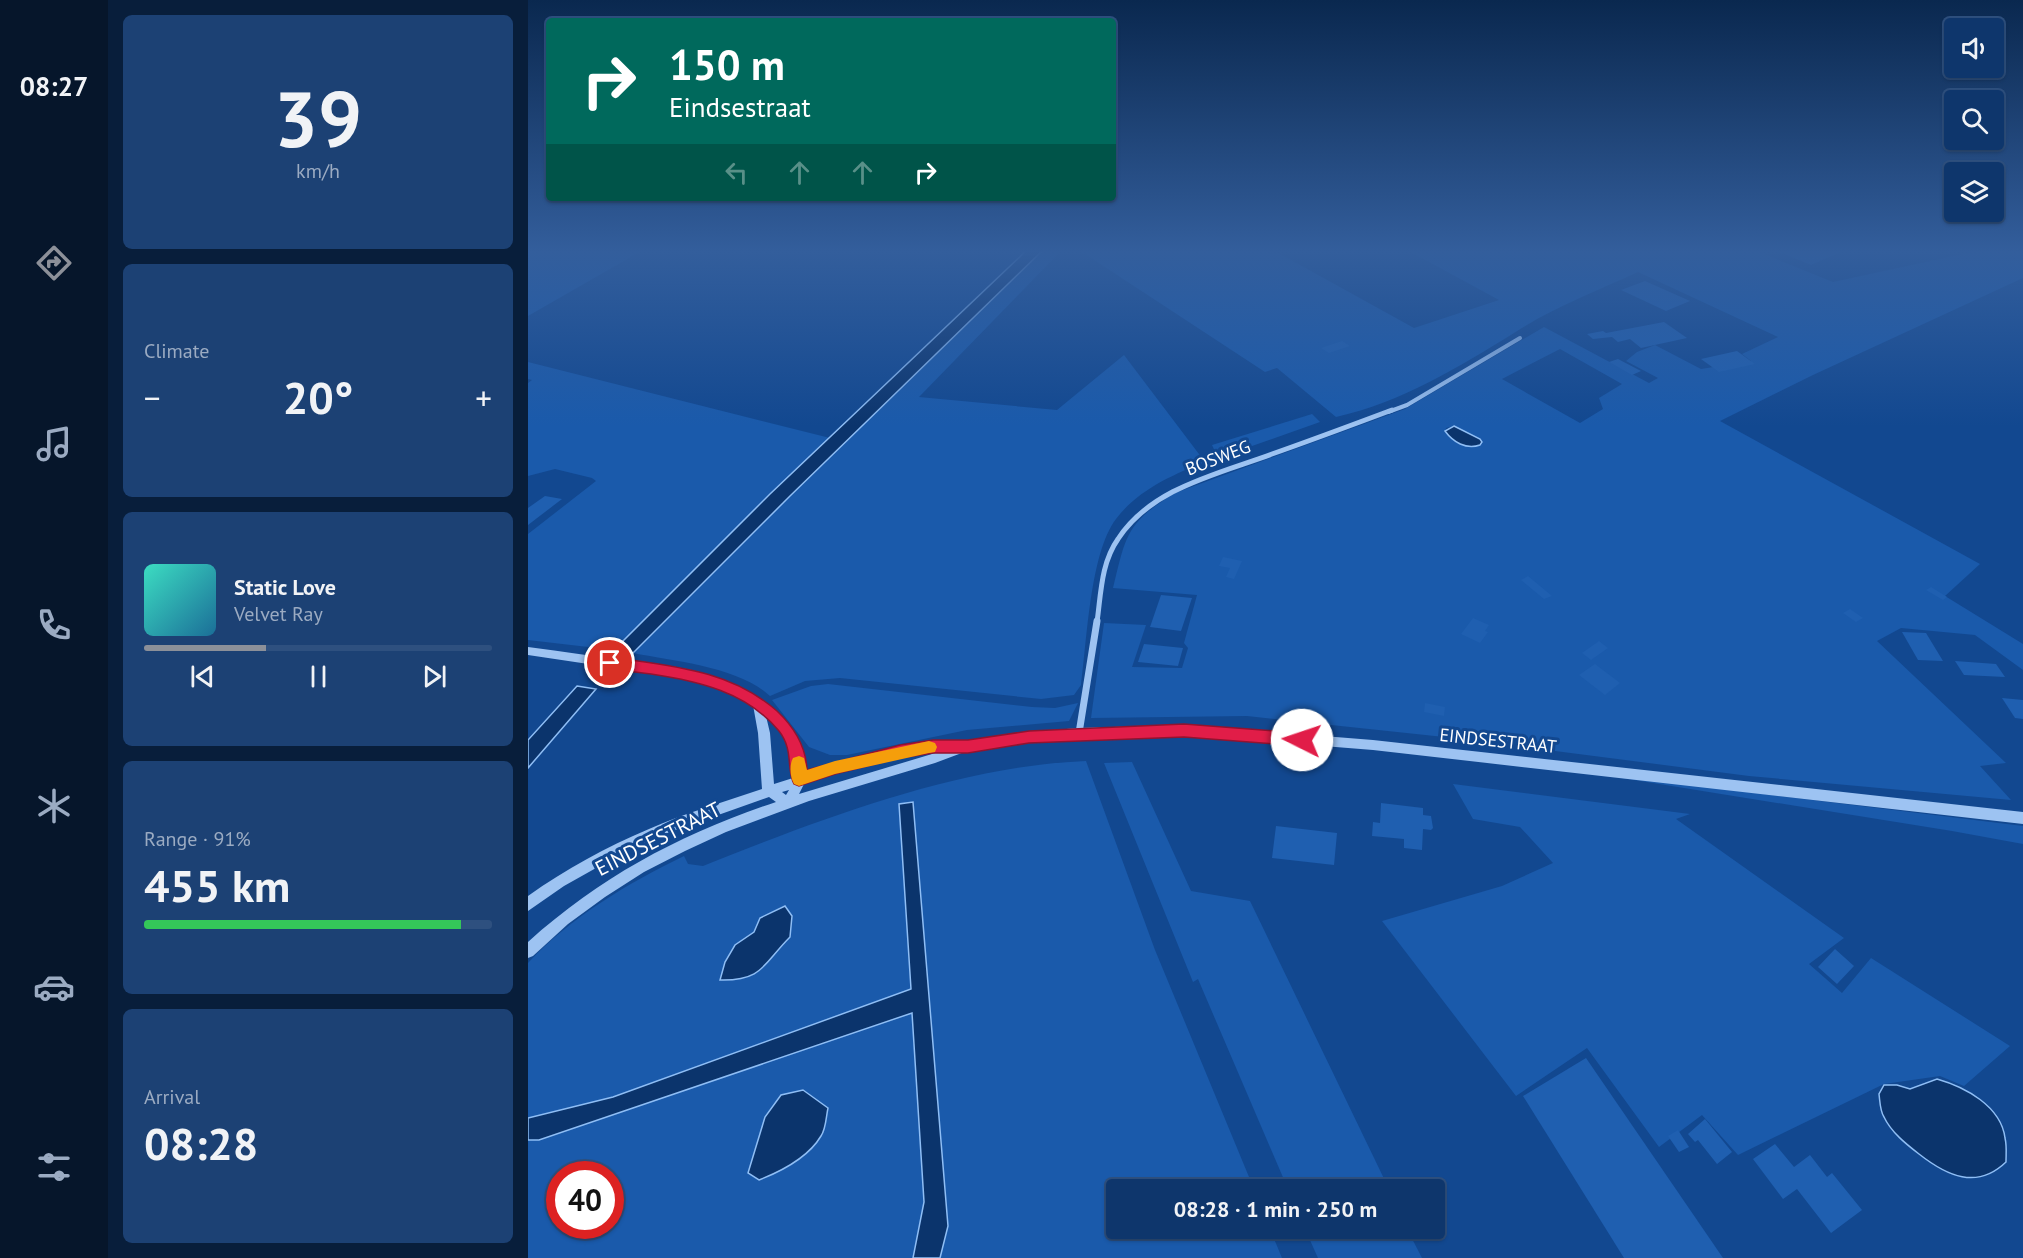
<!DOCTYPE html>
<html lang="en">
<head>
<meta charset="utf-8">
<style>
	:root { --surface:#0e366c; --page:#1c4174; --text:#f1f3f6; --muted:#9babc2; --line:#2e507f; --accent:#8c9099 }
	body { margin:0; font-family:"PT Sans",sans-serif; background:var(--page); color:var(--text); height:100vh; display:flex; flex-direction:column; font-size:22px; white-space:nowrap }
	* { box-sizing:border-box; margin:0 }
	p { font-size:20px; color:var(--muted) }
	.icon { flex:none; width:33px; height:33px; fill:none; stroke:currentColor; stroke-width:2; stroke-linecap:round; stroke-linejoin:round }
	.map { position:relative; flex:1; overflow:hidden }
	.sheet { display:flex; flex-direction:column; gap:15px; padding:15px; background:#081e3b; width:420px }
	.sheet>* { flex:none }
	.top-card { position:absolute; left:18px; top:18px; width:570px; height:183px; border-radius:6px; box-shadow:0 2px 4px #0004,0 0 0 2px var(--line); background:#00695c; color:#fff; overflow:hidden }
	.controls { position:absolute; left:1416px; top:18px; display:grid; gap:12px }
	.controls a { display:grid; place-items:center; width:60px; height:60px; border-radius:6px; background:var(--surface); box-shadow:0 2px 4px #0004,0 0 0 2px var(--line); font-size:30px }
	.speed { position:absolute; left:18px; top:1161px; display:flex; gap:12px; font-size:30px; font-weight:700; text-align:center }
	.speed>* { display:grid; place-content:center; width:78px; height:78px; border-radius:50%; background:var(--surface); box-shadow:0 2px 4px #0004,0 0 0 2px var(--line); line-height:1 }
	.speed .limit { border:9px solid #d22; background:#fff; color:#111 }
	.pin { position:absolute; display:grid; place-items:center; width:51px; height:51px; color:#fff; margin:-26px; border:3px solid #fff; border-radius:50%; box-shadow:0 2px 6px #0007 }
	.me { position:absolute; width:66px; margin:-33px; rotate:274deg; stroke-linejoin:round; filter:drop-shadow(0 0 4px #0008) }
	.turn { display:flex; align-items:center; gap:21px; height:126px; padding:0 24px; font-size:27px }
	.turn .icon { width:78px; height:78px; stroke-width:2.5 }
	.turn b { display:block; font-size:42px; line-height:51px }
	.lanes { display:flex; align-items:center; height:57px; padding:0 24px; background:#0003; justify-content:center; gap:30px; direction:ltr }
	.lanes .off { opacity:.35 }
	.big { font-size:45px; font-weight:700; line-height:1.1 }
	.sheet .widget { flex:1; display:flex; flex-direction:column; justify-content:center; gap:9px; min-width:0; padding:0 21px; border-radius:9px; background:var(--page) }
	.sheet .dial { align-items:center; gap:0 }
	.dial b { font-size:78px; line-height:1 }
	.song { display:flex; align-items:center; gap:18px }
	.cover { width:72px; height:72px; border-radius:9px; background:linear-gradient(135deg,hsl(170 70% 55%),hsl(200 70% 35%)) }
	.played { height:6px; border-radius:3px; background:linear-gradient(90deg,var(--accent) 35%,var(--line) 35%) }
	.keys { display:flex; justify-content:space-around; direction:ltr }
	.heat { display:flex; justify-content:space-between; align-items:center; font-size:33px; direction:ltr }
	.charge { height:9px; border-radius:4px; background:linear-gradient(90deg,#34c759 91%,var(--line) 0) }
	.trip { position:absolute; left:578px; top:1179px; width:339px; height:60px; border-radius:6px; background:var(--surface); box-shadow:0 2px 4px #0004,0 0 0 2px var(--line); font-weight:700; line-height:60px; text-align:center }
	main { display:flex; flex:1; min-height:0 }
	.dock { display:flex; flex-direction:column; width:108px; justify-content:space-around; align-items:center; background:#06162b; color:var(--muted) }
	.dock .icon { width:42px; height:42px }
	.dock .selected { color:var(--accent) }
	.dock b { font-size:27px; color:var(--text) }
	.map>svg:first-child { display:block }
	.green { fill:#1a5aab; fill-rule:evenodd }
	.water { fill:#0b346c; stroke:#8fbef5; stroke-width:1.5 }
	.building { fill:#1f5fb0 }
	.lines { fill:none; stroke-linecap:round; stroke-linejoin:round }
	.minor-far2 { stroke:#9dc3f2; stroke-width:4 }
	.minor-far1 { stroke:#9dc3f2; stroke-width:5 }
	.minor { stroke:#9dc3f2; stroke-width:7 }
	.tertiary { fill:#9dc3f2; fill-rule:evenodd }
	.route { fill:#e11d48; stroke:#92132f; stroke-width:1.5 }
	.slow { fill:#f59e0b }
	.labels { text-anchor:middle; stroke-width:6; stroke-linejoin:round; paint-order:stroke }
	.street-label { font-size:18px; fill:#fff; stroke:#124890 }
	.near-street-label { font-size:21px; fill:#fff; stroke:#124890 }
</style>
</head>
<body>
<main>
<nav class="dock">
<b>08:27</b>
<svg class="icon selected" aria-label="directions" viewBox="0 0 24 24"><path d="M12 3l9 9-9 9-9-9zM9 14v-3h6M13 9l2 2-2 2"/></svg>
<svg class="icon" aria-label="music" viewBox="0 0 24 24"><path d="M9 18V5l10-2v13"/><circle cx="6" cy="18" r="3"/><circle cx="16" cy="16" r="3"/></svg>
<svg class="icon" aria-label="phone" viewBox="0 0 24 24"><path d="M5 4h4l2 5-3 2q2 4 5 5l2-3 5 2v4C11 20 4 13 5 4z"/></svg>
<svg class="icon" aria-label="climate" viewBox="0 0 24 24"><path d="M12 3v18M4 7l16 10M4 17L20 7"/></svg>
<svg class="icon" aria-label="car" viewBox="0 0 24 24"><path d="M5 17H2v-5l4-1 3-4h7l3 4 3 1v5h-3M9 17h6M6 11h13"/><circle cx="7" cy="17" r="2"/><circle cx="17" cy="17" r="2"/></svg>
<svg class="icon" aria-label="filters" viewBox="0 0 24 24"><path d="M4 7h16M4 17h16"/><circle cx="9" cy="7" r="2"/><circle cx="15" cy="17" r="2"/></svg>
</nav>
<section class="sheet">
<div class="widget dial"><b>39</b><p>km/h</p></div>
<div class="widget"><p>Climate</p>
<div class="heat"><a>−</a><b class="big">20°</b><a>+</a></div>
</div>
<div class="widget">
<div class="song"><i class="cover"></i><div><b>Static Love</b><p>Velvet Ray</p></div></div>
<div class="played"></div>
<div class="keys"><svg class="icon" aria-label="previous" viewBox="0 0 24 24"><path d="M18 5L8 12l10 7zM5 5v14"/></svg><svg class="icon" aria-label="pause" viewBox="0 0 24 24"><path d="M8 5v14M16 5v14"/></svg><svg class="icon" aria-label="next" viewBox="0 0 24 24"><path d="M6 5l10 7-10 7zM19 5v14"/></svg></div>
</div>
<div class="widget"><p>Range · 91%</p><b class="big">455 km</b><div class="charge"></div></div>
<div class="widget"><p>Arrival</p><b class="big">08:28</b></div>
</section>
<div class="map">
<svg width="1495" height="1258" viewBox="0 0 1495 1258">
	<rect width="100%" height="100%" fill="#124890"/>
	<g class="green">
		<path d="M0 250H115L0 316Z"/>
		<path d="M515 250H534L391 397 529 410 596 355 677 462C644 475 610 490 588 519 562 553 559 641 553 685L546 695 513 699 312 678 277 681 242 696C211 667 146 661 105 653L262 496Z"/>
		<path d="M551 250H745L886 328 971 300 879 250H1226L1305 282 1453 250H1495V278L1285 375 1192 421 1452 564 1417 596 1495 644V670L1447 635 1373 628 1349 641 1478 763 1452 766 1483 800 1221 776 935 739 719 716 563 718 576 623 618 625 604 667 654 668 660 648 656 643 669 595 585 588C598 535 598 523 647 493L877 409 1016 327 1121 383 1130 378 1098 361 1109 352 1127 345 1173 369 1223 361 1214 354 1250 337 1110 272C1069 291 1024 308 986 333 931 367 872 403 808 417L749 368 737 372ZM1032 349 1094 384 1071 398 1075 409 1052 423 974 379ZM926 426 952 439V445C939 449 926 442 917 432L918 428Z"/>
		<path d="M0 362 302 438 242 494 86 650 0 640V534L68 481 64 478 27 469 0 476V383L4 380 0 379Z"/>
		<path d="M784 414 792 422 690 458 684 445Z"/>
		<path d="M300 684 504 707 527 708 550 703 541 721 439 730 319 755H302L281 747 244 700 283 686Z"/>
		<path d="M558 761 627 950 726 1189 588 1190V1228L742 1229 754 1258H0V963C43 917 100 883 156 856L160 864 175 866C293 819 430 766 558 761ZM32 1174H82V1226H32Z"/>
		<path d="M604 762 663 891 722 901 861 1189H760L670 979 665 982 576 763Z"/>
		<path d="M1094 778H1106L1495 826V844L1424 831Z"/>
		<path d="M925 784 1162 814 1148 819 1316 938 1281 964 1314 993 1343 958 1482 1046 1436 1086 1412 1076 1356 1084 1210 1155 1174 1115 1131 1147 1059 1048 988 1096 854 921 974 886 1025 863 992 827 945 819Z"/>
		<path d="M777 1229H879L894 1258H790Z"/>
	</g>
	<g class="water">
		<path d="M499 250H515L262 496 105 653 86 650 242 494Z"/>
		<path d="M926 426 952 439 954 442 952 445C938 450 925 442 917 431Z"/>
		<path d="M49 686 68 689 0 768V740Z"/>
		<path d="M385 802 420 1226 412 1258H385L396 1202 384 1013 11 1140H0V1118L85 1097 383 989 371 804Z"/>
		<path d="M257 906 264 916 262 937C235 964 235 981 192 980L197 962 207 945 226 932 232 918Z"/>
		<path d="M1409 1079C1437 1087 1473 1106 1477 1138 1479 1146 1478 1154 1478 1162 1449 1190 1419 1176 1391 1154 1378 1144 1363 1132 1356 1117 1352 1111 1352 1102 1351 1094L1356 1085H1369L1382 1089Z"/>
		<path d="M275 1090 300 1108C298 1117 298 1129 293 1136 280 1158 254 1171 231 1180L220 1173 237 1117 253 1095Z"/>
	</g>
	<g class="building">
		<path d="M1247 250H1317L1283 265Z"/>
		<path d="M1117 281 1162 301 1138 311 1093 290Z"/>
		<path d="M1136 322 1159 338 1113 348 1102 339 1090 342 1084 337 1065 339 1059 334 1075 331 1078 333Z"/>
		<path d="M814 341 822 346 801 353 793 348Z"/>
		<path d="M1209 351 1227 364 1191 372 1173 359Z"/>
		<path d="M1090 359 1113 371 1104 375 1081 362Z"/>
		<path d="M17 496 34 499 0 525V508Z"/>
		<path d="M695 557 714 561 706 579 698 577 702 568 691 566Z"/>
		<path d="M1000 576 1024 596 1016 599 993 580Z"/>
		<path d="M1403 587 1419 597 1415 600 1398 590Z"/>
		<path d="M633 595 664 598 653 631 622 627Z"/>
		<path d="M1322 609 1335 618 1328 622 1315 613Z"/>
		<path d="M945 618 961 625 957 631 960 632 952 643 933 634Z"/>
		<path d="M1374 632 1398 633 1415 661 1390 660Z"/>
		<path d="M1071 641 1080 648 1063 660 1054 653Z"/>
		<path d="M616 644 655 648 650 666 610 662Z"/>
		<path d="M1427 661 1468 664 1477 677 1436 675Z"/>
		<path d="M1067 664 1092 683 1077 695 1051 675Z"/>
		<path d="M1474 698 1495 700V719L1487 718Z"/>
		<path d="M897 703 917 707 916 716 896 712Z"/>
		<path d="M853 803 895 808V815L903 816 905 828 903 830 895 829 894 850 876 848V839L844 836 845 822 852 823Z"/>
		<path d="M748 826 809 833 806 865 744 858Z"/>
		<path d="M1307 949 1326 966 1309 984 1290 967Z"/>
		<path d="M1058 1058 1195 1258H1096L995 1096Z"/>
		<path d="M1177 1119 1204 1152 1189 1164 1170 1140 1167 1142 1160 1134Z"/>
		<path d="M1150 1130 1161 1147 1151 1152 1140 1136Z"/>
		<path d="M1247 1144 1266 1167 1282 1155 1299 1177 1304 1173 1334 1210 1303 1233 1269 1189 1255 1199 1225 1159Z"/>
	</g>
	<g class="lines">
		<path class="minor-far2" d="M860 412 879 405 992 338"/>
		<path class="minor-far1" d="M569 622C573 594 573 563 590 539 623 488 690 474 744 454 784 440 824 425 864 410"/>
		<path class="minor" d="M551 733 569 621"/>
		<path class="tertiary" d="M0 647C35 652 70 656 105 662 128 665 151 667 173 673 221 685 278 718 277 773L307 763 406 741H440L501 732 551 728 656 725 845 740 1495 812V824L845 750 656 735 551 738 501 742 439 751 407 763 281 801 198 832 157 851 116 872 77 897 40 924 5 956 0 958V942C75 875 153 834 248 802L241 797 131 836 93 854 36 886 0 911V896C38 869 78 847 121 829 157 813 196 802 234 789L230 733 225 705C205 692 184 684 161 679L0 655ZM238 716C258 733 266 752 265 778L246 784 242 733ZM406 751H414L271 794 276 784 307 773ZM261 790 258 795 254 792Z"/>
	</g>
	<linearGradient id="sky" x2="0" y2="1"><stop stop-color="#0a284f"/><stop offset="0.59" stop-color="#335e9c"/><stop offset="1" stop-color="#335e9c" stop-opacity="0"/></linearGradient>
	<rect width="1495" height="426" fill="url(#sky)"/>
	<path class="route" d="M82 657C142 666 201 669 249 711 266 727 278 746 279 770L372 745 405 740H440L501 731 656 724 774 733 780 735 782 740 780 744 774 746 656 737 501 743 440 753H405L372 758 307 774 271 786 266 784C258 769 266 750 251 731 219 692 170 681 123 674 108 672 91 671 77 666L75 663Z"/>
	<path class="slow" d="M401 741 407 743 409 747 407 752 401 753 307 774 271 786 266 784C262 777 261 765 265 758L271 756 276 758 279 770 307 761Z"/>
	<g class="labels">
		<g class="street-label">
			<text transform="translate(690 458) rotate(-21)" y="6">BOSWEG</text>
			<text transform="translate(970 741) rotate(6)" y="6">EINDSESTRAAT</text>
		</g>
		<g class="near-street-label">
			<text transform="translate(130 839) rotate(-27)" y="7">EINDSESTRAAT</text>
		</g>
	</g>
</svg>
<div class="controls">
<a><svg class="icon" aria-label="sound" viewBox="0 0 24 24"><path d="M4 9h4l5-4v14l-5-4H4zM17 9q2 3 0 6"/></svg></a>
<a><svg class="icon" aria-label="search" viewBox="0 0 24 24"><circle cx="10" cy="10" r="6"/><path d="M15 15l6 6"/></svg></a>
<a><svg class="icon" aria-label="layers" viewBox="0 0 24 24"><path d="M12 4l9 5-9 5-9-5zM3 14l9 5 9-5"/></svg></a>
</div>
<div class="speed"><div class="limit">40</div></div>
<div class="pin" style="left:82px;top:663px;background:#d93025"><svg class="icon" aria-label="arrive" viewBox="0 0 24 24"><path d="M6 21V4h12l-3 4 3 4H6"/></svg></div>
<svg class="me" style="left:774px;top:740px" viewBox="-20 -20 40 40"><circle r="19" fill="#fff"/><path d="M0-13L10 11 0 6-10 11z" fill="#e11d48"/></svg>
<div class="trip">08:28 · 1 min · 250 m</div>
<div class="top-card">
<div class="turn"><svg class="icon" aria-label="right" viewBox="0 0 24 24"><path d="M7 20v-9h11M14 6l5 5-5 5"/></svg><div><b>150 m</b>Eindsestraat</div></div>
<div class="lanes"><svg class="icon off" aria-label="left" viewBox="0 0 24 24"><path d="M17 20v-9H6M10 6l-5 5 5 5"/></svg><svg class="icon off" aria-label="ahead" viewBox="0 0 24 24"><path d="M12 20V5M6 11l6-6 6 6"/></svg><svg class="icon off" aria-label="ahead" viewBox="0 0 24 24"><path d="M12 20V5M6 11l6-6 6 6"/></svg><svg class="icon" aria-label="right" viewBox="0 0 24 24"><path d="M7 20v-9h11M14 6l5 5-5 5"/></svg></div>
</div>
</div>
</main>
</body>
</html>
